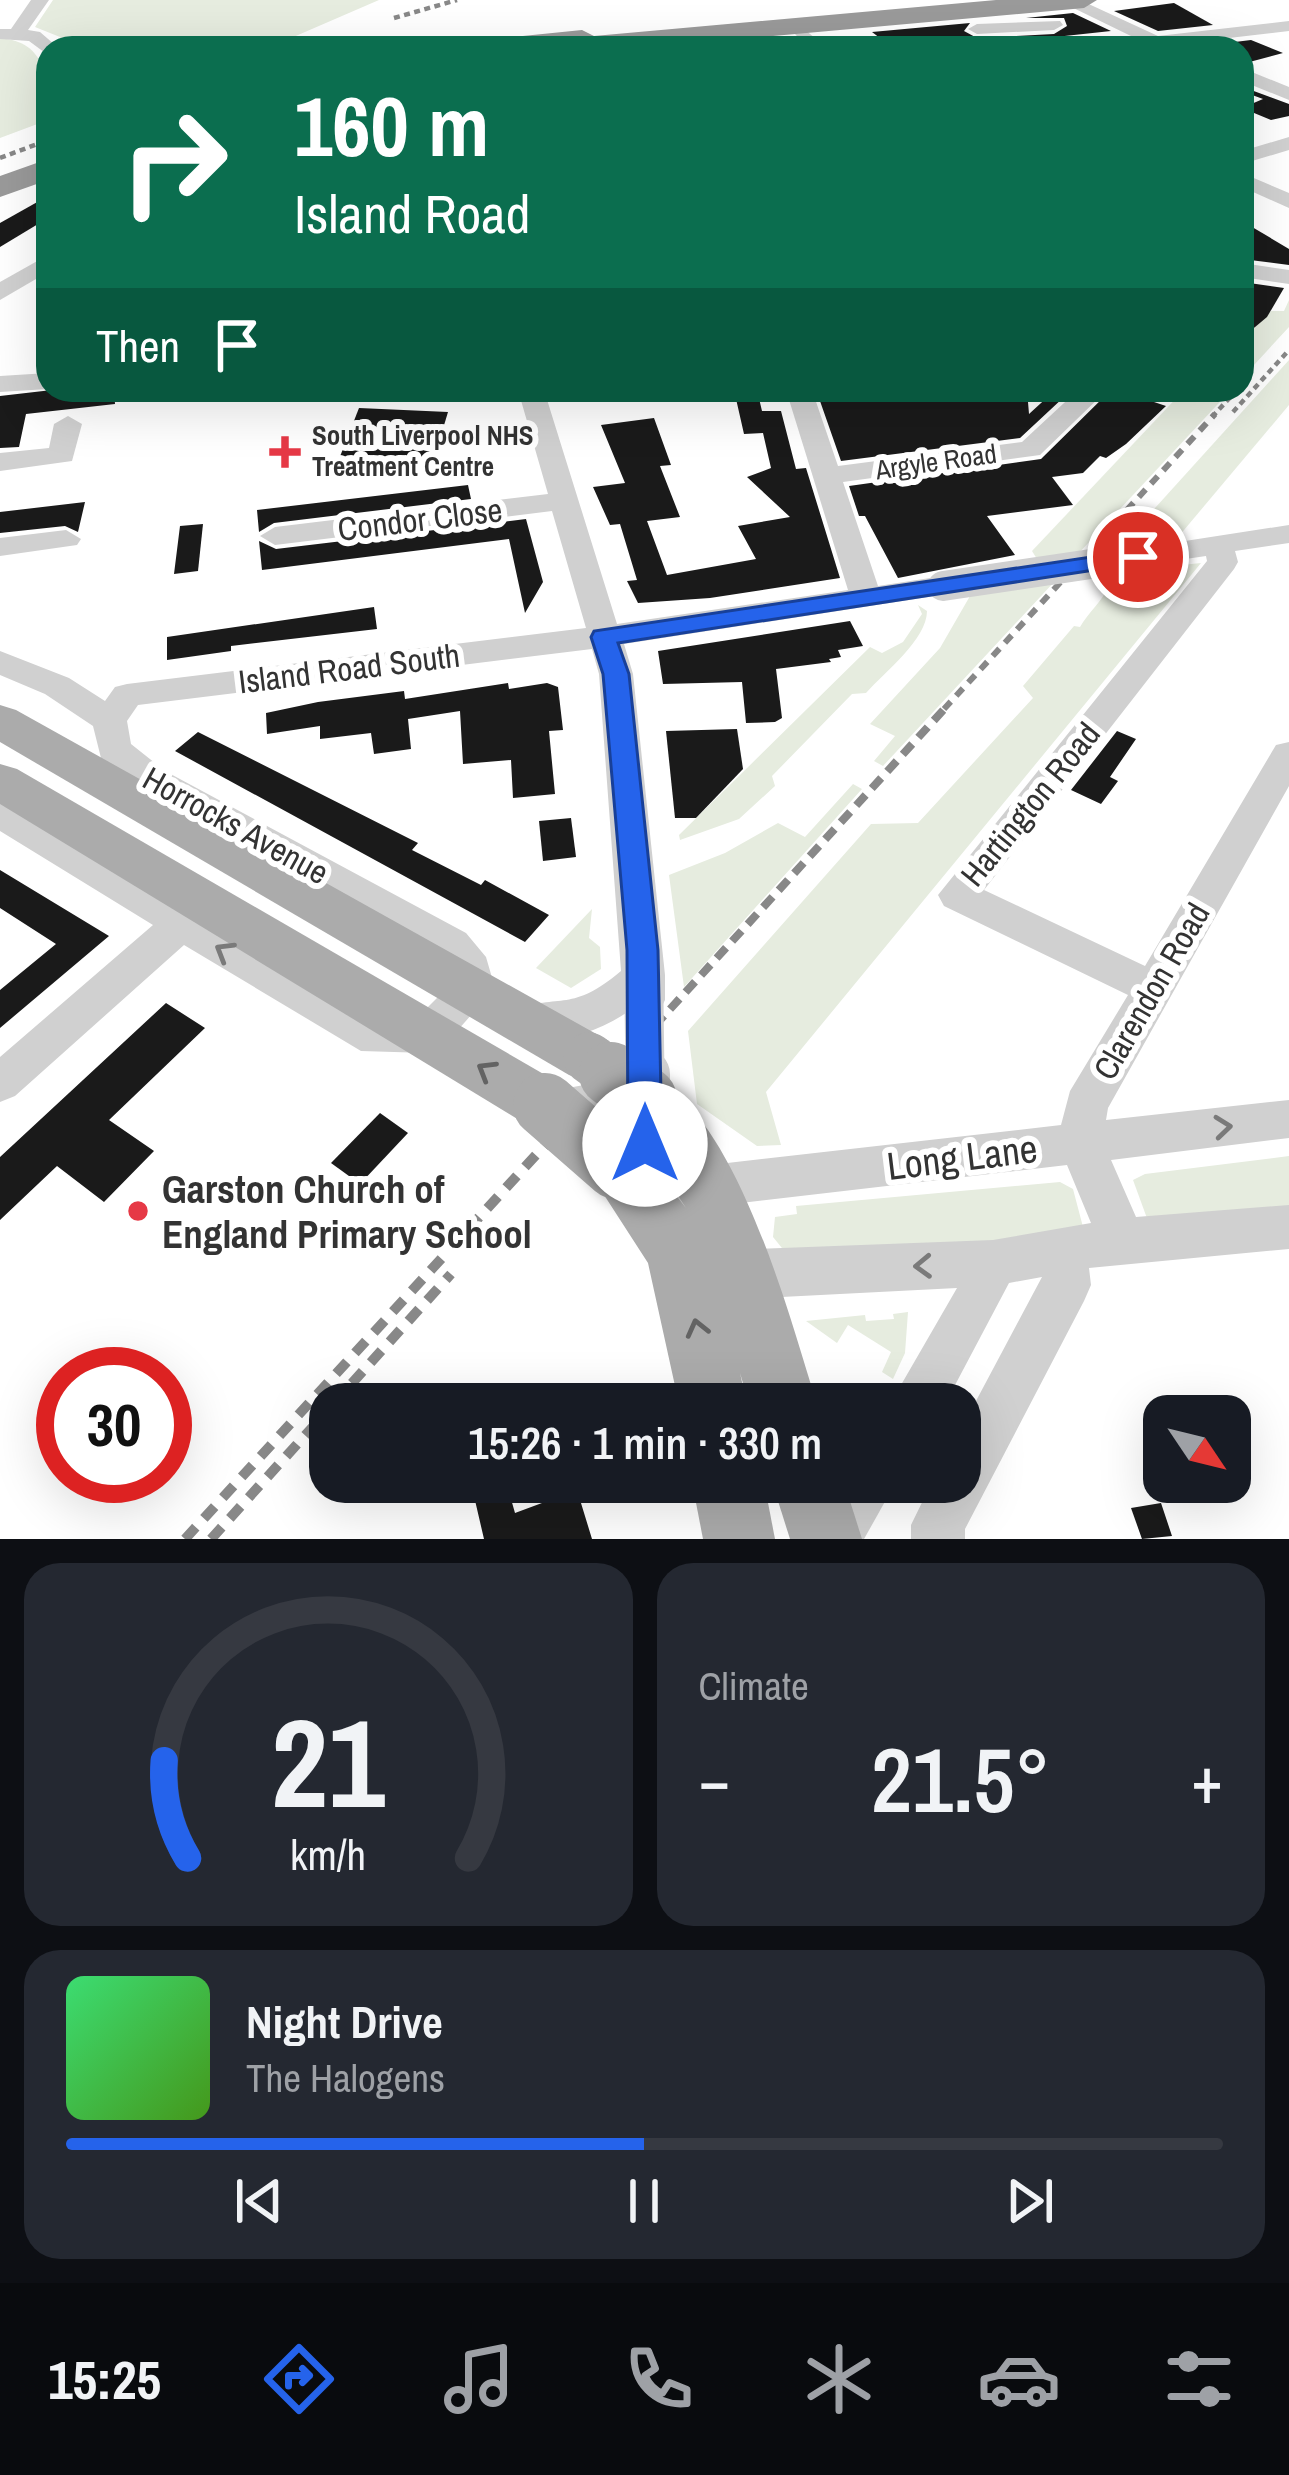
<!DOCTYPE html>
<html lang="en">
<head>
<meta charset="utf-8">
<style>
	:root { --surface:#171b24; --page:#242831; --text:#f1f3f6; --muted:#9ea1a6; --line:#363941; --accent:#2563eb }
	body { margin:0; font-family:"Archivo Narrow",sans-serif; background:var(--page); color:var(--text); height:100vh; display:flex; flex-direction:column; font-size:45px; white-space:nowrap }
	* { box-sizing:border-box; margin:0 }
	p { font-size:39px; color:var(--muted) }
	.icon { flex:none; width:66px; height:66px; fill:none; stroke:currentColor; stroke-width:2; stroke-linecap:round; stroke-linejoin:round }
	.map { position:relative; height:1539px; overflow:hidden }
	.side { display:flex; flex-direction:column; gap:24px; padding:24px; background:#0d0f14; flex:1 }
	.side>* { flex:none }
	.hud { position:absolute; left:36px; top:36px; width:1218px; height:366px; border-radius:36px; box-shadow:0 12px 48px #0002; background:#0b6e4f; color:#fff; overflow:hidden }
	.needle { width:78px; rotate:125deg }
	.fabs { position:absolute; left:1143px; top:1395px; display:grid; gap:24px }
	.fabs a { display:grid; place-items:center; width:108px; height:108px; border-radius:24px; background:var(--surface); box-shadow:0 12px 48px #0002; font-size:60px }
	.speed { position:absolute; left:36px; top:1347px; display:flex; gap:24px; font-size:60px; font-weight:700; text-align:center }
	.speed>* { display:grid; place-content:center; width:156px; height:156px; border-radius:50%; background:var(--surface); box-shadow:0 12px 48px #0002; line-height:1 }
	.speed .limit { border:18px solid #d22; background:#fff; color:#111 }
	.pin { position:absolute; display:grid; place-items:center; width:102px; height:102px; color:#fff; margin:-51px; border:6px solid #fff; border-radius:50%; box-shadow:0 3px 12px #0007 }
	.me { position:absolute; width:132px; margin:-66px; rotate:0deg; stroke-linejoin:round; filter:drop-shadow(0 0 9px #0008) }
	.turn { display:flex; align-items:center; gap:42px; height:252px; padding:0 60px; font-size:54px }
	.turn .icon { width:156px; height:156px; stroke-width:2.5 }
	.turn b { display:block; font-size:84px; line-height:102px }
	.then { display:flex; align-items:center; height:114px; padding:0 60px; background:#0003; gap:24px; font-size:45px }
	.big { font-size:90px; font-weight:600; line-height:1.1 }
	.side .widget { flex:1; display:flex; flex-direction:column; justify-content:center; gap:18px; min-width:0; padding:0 42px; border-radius:36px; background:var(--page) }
	.side .dial { align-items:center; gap:0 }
	.dial svg { height:312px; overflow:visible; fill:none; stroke:var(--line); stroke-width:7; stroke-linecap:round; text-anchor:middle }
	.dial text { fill:var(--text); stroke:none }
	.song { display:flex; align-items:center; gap:36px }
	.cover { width:144px; height:144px; border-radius:18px; background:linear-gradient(135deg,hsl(140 70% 55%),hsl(100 70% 35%)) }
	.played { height:12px; border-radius:6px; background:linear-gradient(90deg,var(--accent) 50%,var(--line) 50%) }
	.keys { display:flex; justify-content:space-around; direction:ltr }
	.heat { display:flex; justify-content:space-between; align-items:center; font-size:66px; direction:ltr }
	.side .tiles { flex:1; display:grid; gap:24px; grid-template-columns:1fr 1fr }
	.widget:last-child { grid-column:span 2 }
	.trip { position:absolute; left:309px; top:1383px; width:672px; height:120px; border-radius:36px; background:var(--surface); box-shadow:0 12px 48px #0002; font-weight:600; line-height:120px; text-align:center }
	.dock { display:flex; height:192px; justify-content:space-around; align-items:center; background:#090b0e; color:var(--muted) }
	.dock .icon { width:84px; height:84px }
	.dock .selected { color:var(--accent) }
	.dock b { font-size:54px; color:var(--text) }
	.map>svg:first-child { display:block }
	.green { fill:#e6ecdf }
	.building { fill:#1a1a1a }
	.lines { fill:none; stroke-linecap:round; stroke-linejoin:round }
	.minor { fill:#d0d0d0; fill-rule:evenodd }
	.major { fill:#ababab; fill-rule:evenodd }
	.highway { fill:#9a9a9a; fill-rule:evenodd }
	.rail-far3 { stroke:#888; stroke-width:4.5; stroke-dasharray:6 4.5; stroke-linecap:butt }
	.rail-far2 { stroke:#888; stroke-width:6; stroke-dasharray:10 8; stroke-linecap:butt }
	.rail-far1 { stroke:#888; stroke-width:8; stroke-dasharray:14 9; stroke-linecap:butt }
	.rail { stroke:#888; stroke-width:10; stroke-dasharray:16 12; stroke-linecap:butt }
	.minor-bridge-far2 { stroke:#d0d0d0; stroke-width:30 }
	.minor-bridge-far1 { stroke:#d0d0d0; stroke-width:39 }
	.minor-bridge { stroke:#d0d0d0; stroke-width:50 }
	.major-bridge-far1 { stroke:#ababab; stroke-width:51 }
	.major-bridge { stroke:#ababab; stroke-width:64 }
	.oneway { stroke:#7a7a7a }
	.oneway2 { stroke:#636363 }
	.route { fill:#2563eb; stroke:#184099; stroke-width:3 }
	.poi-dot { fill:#e63946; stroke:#fff; stroke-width:4.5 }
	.labels { text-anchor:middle; stroke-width:12; stroke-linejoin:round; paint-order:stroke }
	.far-poi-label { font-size:27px; font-weight:bold; fill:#333; stroke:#fff; text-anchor:start }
	.far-street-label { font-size:27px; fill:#333; stroke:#fff }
	.street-label { font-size:33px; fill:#333; stroke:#fff }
	.near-street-label { font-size:39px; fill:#333; stroke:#fff }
	.near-poi-label { font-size:39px; font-weight:bold; fill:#333; stroke:#fff; text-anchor:start }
</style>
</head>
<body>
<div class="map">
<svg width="1289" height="1539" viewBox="0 0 1289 1539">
	<rect width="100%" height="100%" fill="#fff"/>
	<g class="green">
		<path d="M53 0H379L268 48H63L60 37 35 27Z"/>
		<path d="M0 38C47 42 48 79 48 120L0 138Z"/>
		<path d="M1289 300V327L1242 378V340L1271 311H1284Z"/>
		<path d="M1289 360V405L1179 536 1117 550Z"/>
		<path d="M1184 390H1231L1077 555 1037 559 1032 551Z"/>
		<path d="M1201 563 766 1092 781 1145 757 1146 697 1104 688 1031 871 824 918 823 1033 698 1023 686 1074 626 1080 627C1088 613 1104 599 1108 587L1095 574Z"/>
		<path d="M1055 581 883 766 874 761 895 736 870 724 940 648 970 596Z"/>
		<path d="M918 605 927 611C927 639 885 672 866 693L852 694 772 776 775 786 739 819 680 840 679 835 870 647 882 653 903 642 922 614Z"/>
		<path d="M853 784 862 789 684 987 669 875 725 853 778 823 805 837Z"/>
		<path d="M592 909 589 938 600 947 601 969 571 988 536 968Z"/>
		<path d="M1289 1156V1212L1148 1221 1133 1180 1145 1174Z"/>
		<path d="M1060 1182 1073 1189 1083 1227 1076 1237 786 1253 773 1237 775 1217 797 1214 796 1206Z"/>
		<path d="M908 1312 905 1353 893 1379 882 1372 891 1352 848 1325 837 1343 806 1321 865 1315 866 1321 894 1319 893 1314Z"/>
	</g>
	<g class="building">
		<path d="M1174 3 1213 25 1158 31 1114 11Z"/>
		<path d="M1073 13 1111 31 952 48H893L872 32 970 23 964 31 977 38 1054 34 1067 26 1064 18H1026Z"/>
		<path d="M1251 40 1283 53 1242 64V48L1194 47Z"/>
		<path d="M1251 90 1289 104V116L1271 120 1242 108 1263 99 1244 92Z"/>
		<path d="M48 196V218L0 247V223Z"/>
		<path d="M1242 221 1289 249V265L1242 259Z"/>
		<path d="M1242 282 1284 288 1267 317 1242 338Z"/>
		<path d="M52 390H114L115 404 26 414 19 447 0 448V396Z"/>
		<path d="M734 390H757L762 411H781L796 469 806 468 840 578 710 598 638 603 627 581 637 580 620 524 610 525 593 487 625 483 601 425 654 418 671 465 660 466 680 517 647 521 667 575 756 559 738 526 790 517 747 477 771 468 763 433 744 434Z"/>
		<path d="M907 390H1027L1029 414 1052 393 1064 397 1020 438 841 461 820 401Z"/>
		<path d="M1111 390H1164L1154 402 1166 406 1126 444 1106 458 1100 456 1083 473 1052 477 1073 505 987 516 1015 555 898 578 865 516H859L849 486 1041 459Z"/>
		<path d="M359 408 448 412 433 462 339 459Z"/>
		<path d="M468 485 471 499 274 523 259 532 257 510Z"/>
		<path d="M85 502 78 532 65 526 0 533V512Z"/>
		<path d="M526 519 543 582 525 613 509 539 262 570 259 541 276 549Z"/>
		<path d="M203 524 198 571 174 574 180 526Z"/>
		<path d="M374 607 377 629 231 646V651L167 660V637Z"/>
		<path d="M850 621 863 646 838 650 841 657 829 659 831 662 776 669 782 718 775 722 746 723 742 682 663 684 658 651Z"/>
		<path d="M508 683 509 689 547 683 558 687 563 730 549 731 555 794 513 798 511 760 463 764 460 711 408 719 411 749 374 754 371 733 320 739V726L267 734 266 713 318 702 404 691 405 699Z"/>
		<path d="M737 729 743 769 696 818H675L666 731Z"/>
		<path d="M1117 731 1136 739 1110 777 1118 781 1101 804 1071 790Z"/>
		<path d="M198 732 418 843 412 850 481 885 485 880 549 915 525 942 175 751Z"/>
		<path d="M571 818 576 857 543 861 539 821Z"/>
		<path d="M0 870 109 936 0 1028V990L56 944 0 908Z"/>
		<path d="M166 1003 205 1028 109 1120 154 1151 104 1202 57 1166 0 1220V1157Z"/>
		<path d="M380 1113 408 1133 360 1184 331 1163Z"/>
		<path d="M507 1485 515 1513 577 1490 592 1539H484L474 1496Z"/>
		<path d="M1161 1503 1172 1536 1142 1539 1131 1508Z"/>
	</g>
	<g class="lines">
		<g class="minor">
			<path d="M31 0H49L28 30 40 32 55 45 48 48V55L29 41 0 39V29H11Z"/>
			<path d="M1057 0H1080L1158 36 1289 21V31L1160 46 1011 48 1020 42 1133 37Z"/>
			<path d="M1060 21 1063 25 1054 30 977 34 968 29 977 24Z"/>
			<path d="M804 29 827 48H808L795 34Z"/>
			<path d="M1242 68 1289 87V100L1242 81Z"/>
			<path d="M1289 137V150L1242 164V151Z"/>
			<path d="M1242 173 1289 193V208L1242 187Z"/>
			<path d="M48 255V272L0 300V282Z"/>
			<path d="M1242 263 1289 270V284L1242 277Z"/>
			<path d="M48 373V389L0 392V376Z"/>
			<path d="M518 390H544L617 624 848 590 786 390H812L838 466 1022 442 1078 390H1107L1040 455 843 482 878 586 943 576 954 579 959 586 954 593 624 644 633 674 665 975V1000L659 1012 644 1017 629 1011C596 1034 551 1048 512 1034L506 1022 512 1010C562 993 571 1013 621 971L599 674 592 649 138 705 127 721 131 744 165 771 466 933 486 957 495 988 442 1048 427 1053 361 1051 184 945 15 1096 0 1102V1057L153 925 0 831V800L368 1016 418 1017 452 983 448 965 438 955 139 789 101 758 93 726 45 694 0 675V651L69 678 105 701 115 687 127 684 586 628 552 511 275 545 260 536 275 527 548 494Z"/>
			<path d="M68 416 82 424 72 461 0 471V453L49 448 54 424Z"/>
			<path d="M1289 525V543L1235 551 1238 562 1234 569 984 890 1145 966 1276 745 1289 742V786L1108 1108 1106 1120 1289 1100V1138L1111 1160 1136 1217 1289 1205V1249L1089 1268 1091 1285 1084 1301 965 1529V1539H911V1525L932 1482H960V1431L1042 1277 1009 1283 945 1404H890L957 1288 745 1299 713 1289 706 1273 713 1257 730 1250 993 1240 1091 1223 1067 1165 724 1205 718 1218 702 1224 686 1218 682 1211 677 1224 660 1230 643 1224C626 1186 611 1124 629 1086L645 1080 661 1086 667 1099 666 1139 681 1198 694 1171 710 1165 1061 1125 1070 1091 1128 995 944 906 938 895 1207 561 1206 556 1138 566 1123 557 1127 550Z"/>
			<path d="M66 530 81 539 77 545 0 556V538Z"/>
			<path d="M838 1482H896L864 1539H805Z"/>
		</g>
		<g class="major">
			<path d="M0 705 16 710 609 1041 618 1058 609 1075 589 1082 569 1075 0 742Z"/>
			<path d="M0 764 17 769 566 1087 574 1105 566 1123 545 1131 524 1123 0 804Z"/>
			<path d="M645 1074C735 1106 790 1319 817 1404H749L740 1373 747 1404H679L648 1263 586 1167 594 1148 616 1140 638 1148 686 1208 616 1099 624 1081Z"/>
			<path d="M692 1482H764L775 1539H703Z"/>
			<path d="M772 1482H844L862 1539H790Z"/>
		</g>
		<g class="highway">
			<path d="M996 0H1097L1084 8 640 48H469L483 40 582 30 594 36Z"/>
			<path d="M48 159V180L0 197V176Z"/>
		</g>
		<g class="rail-far3">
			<path d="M394 18 457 0"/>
			<path d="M0 158 48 140"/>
			<path d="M1233 412 1289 350"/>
			<path d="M1212 417 1237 390"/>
		</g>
		<path class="rail-far2" d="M944 709 1215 414"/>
		<path class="rail-far1" d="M608 1077 947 706"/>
		<g class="rail">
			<path d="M333 1404 451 1274"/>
			<path d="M185 1539 610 1074"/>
			<path d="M211 1539 330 1408"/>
		</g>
		<path class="minor-bridge-far2" d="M943 586 1138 557"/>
		<path class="minor-bridge-far1" d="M644 1000 645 1077"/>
		<path class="minor-bridge" d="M559 1115 645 1099V1074"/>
		<path class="major-bridge-far1" d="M589 1058 615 1077"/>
		<g class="major-bridge">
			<path d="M611 1074 645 1099"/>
			<path d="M545 1105 616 1167"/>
		</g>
	</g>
	<defs><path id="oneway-chevron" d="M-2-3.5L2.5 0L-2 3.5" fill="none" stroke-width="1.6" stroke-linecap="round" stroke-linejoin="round" transform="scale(3)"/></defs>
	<g class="oneway">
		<use href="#oneway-chevron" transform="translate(224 951) rotate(-149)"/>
		<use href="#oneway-chevron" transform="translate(1223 1127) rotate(-6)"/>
		<use href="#oneway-chevron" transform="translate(923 1266) rotate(178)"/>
	</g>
	<g class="oneway2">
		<use href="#oneway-chevron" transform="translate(486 1070) rotate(-149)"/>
		<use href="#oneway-chevron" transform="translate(697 1328) rotate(-104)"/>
	</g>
	<path class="route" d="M1138 550 1149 557 1146 562 618 643 629 674 658 950 662 1144 657 1154 645 1159 633 1154 628 1144 627 950 603 674 591 637 594 631Z"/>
	<g class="poi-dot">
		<path d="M279 434h12v12h12v12h-12v12h-12v-12h-12v-12h12z"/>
		<circle cx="138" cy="1211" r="12"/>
	</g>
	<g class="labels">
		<g class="far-poi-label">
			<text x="312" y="445">South Liverpool NHS<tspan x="312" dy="31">Treatment Centre</tspan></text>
		</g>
		<g class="far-street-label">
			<text transform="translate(936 462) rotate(-8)" y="9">Argyle Road</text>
		</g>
		<g class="street-label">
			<text transform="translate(420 519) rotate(-7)" y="12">Condor Close</text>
			<text transform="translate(349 668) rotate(-7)" y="12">Island Road South</text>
			<text transform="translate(1030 804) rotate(-51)" y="12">Hartington Road</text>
			<text transform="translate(236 825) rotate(29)" y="12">Horrocks Avenue</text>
			<text transform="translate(1151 991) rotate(-60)" y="12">Clarendon Road</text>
		</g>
		<g class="near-street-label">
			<text transform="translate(962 1157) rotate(-7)" y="14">Long Lane</text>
		</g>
		<g class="near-poi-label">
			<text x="162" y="1203">Garston Church of<tspan x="162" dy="45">England Primary School</tspan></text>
		</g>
	</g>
</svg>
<div class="fabs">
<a><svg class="needle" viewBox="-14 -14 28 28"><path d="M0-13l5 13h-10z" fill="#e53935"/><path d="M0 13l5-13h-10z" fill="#9ea1a6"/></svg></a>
</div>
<div class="speed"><div class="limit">30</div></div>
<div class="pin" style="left:1138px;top:557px;background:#d93025"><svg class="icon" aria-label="arrive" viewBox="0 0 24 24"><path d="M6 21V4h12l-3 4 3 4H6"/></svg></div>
<svg class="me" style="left:645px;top:1144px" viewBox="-20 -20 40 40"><circle r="19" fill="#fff"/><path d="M0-13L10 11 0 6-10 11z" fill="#2563eb"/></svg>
<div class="trip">15:26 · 1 min · 330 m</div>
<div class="hud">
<div class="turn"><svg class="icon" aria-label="right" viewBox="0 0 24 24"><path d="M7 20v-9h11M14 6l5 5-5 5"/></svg><div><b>160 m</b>Island Road</div></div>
<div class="then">Then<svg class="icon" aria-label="arrive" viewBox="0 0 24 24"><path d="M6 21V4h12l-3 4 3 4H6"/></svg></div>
</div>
</div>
<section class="side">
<div class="tiles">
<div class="widget dial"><svg viewBox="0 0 100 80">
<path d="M14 69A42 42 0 1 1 86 69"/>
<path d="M14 69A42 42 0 0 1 8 44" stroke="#2563eb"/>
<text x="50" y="56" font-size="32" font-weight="700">21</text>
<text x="50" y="72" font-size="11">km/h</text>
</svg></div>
<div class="widget"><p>Climate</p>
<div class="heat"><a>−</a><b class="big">21.5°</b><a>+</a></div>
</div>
<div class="widget">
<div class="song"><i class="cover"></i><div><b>Night Drive</b><p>The Halogens</p></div></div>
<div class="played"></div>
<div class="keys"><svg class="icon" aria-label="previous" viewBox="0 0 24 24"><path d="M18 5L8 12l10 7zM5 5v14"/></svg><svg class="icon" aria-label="pause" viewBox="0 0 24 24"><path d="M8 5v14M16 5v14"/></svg><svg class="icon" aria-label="next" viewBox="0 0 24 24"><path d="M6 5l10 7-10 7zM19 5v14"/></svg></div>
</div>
</div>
</section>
<nav class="dock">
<b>15:25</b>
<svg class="icon selected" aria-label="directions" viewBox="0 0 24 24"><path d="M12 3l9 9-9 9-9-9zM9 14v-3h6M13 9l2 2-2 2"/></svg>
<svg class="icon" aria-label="music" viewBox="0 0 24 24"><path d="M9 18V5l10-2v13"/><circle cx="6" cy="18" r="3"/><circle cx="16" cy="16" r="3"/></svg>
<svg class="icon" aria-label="phone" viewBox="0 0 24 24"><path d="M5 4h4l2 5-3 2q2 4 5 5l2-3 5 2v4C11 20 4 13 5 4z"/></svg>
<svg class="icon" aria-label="climate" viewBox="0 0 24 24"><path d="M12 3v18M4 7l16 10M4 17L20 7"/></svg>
<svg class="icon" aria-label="car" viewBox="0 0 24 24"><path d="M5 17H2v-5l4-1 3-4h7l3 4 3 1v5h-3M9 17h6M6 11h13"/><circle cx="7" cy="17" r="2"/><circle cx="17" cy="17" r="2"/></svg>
<svg class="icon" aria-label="filters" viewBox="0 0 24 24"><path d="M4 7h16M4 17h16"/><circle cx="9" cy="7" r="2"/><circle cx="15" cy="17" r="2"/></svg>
</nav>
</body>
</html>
